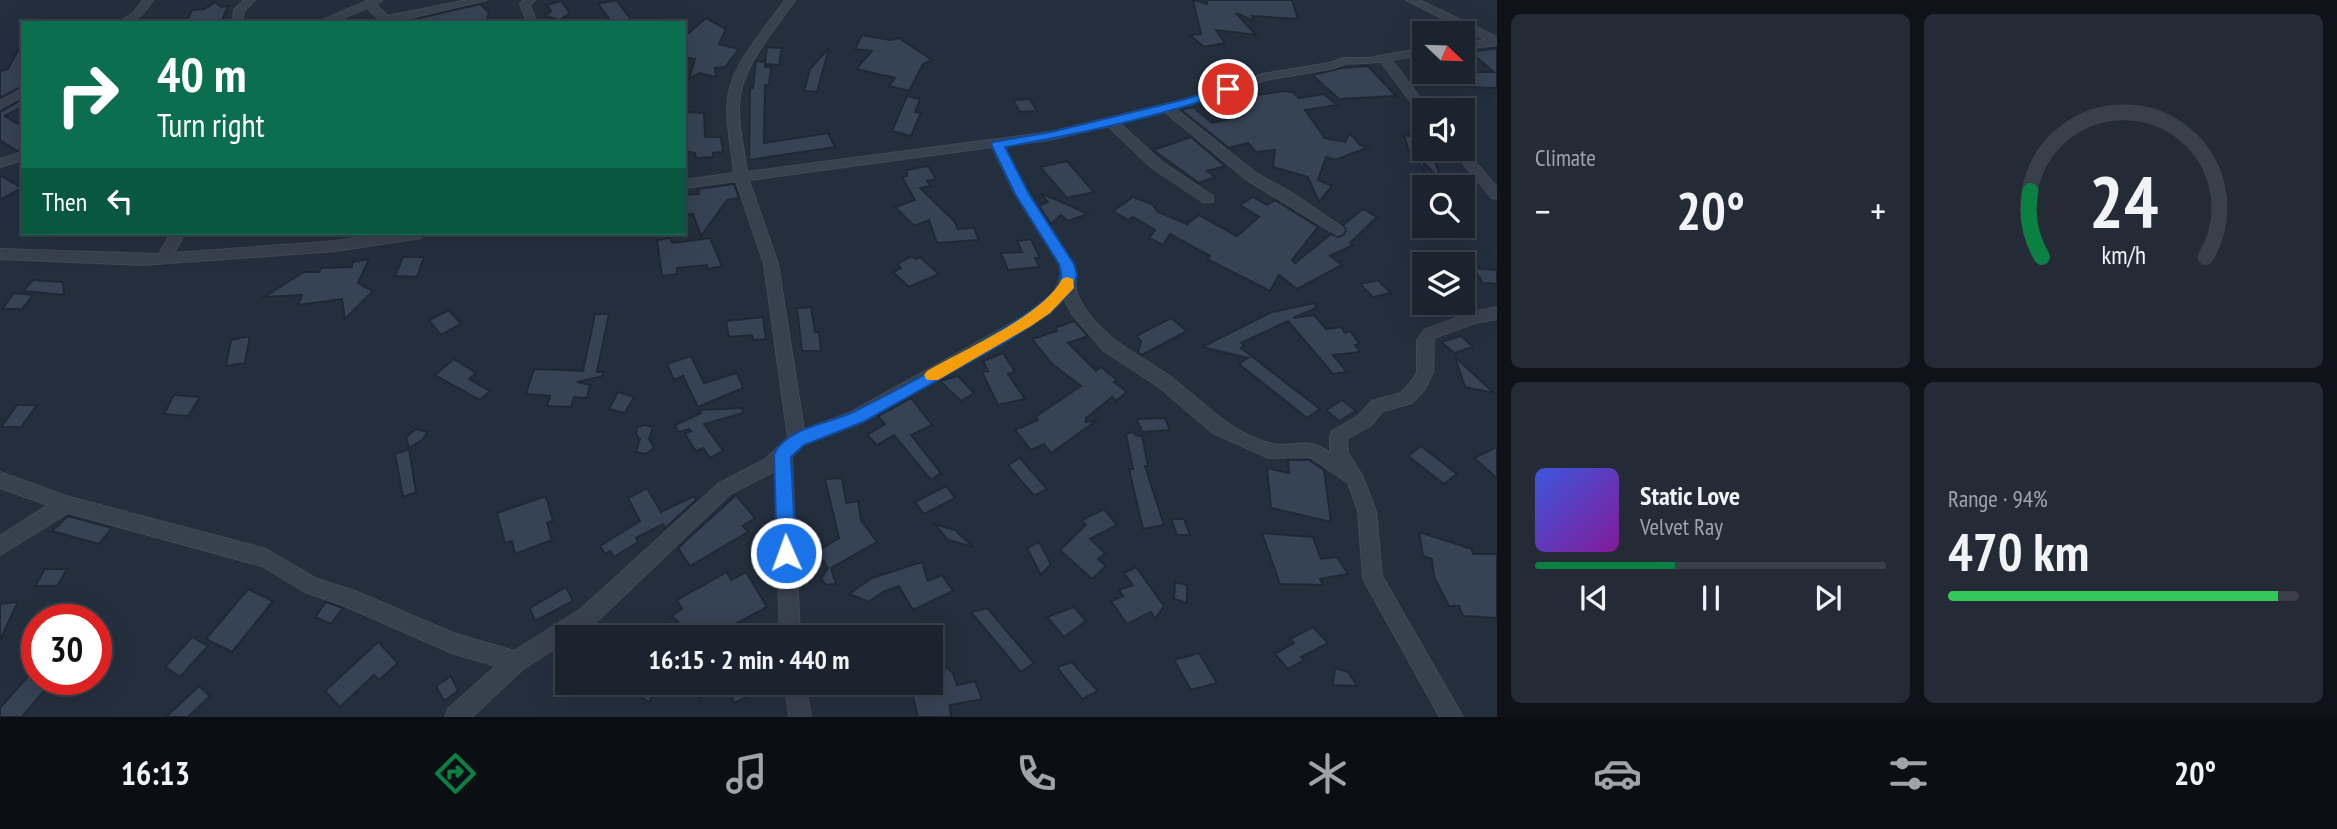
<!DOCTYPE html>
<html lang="en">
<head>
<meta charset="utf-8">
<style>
	:root { --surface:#1b232e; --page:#242b36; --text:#f1f3f6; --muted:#a0a4aa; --line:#39404a; --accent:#0b8043 }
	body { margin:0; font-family:"PT Sans Narrow",sans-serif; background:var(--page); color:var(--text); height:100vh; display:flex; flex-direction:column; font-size:26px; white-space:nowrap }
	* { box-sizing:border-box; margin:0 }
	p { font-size:23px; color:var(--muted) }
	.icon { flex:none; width:38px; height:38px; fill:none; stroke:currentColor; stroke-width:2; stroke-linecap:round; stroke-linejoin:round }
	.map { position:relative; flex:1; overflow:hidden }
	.sheet { display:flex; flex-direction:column; gap:14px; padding:14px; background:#0f1319; width:840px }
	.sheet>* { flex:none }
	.top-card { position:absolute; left:21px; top:21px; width:665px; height:214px; border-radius:0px; box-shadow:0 7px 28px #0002,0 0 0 2px var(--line); background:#0b6e4f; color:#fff; overflow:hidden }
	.needle { width:46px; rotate:113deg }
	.fabs { position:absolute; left:1412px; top:21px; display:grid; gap:14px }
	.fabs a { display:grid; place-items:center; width:63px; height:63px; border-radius:0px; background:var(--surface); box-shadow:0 7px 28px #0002,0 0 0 2px var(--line); font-size:35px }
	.speed { position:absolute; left:21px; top:604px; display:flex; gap:14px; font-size:35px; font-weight:700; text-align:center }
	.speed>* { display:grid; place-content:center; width:91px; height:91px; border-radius:50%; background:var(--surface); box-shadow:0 7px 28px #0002,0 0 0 2px var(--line); line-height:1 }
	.speed .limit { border:10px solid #d22; background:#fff; color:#111 }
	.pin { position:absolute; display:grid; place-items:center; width:60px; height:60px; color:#fff; margin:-30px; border:4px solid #fff; border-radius:50%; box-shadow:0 2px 7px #0007 }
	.me { position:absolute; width:77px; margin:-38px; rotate:358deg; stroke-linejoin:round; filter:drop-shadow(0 0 5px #0008) }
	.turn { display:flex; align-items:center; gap:24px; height:147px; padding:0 21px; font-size:32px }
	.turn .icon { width:91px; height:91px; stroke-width:2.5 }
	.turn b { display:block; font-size:49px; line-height:60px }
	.then { display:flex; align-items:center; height:66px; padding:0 21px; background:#0003; gap:14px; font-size:26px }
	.big { font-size:52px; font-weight:800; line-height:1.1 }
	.sheet .widget { flex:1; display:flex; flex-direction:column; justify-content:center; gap:10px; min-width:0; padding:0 24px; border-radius:10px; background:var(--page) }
	.sheet .dial { align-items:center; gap:0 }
	.dial svg { height:182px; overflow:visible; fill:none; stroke:var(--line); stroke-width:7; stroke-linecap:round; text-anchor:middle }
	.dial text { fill:var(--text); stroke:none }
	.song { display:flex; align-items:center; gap:21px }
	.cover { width:84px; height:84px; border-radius:10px; background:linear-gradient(135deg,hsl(230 70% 55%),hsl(290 70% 35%)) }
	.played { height:7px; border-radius:4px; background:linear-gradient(90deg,var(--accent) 40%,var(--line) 40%) }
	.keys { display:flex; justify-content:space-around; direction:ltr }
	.heat { display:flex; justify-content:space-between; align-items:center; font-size:38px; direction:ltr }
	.charge { height:10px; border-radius:5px; background:linear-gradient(90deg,#34c759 94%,var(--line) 0) }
	.sheet .tiles { flex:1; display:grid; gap:14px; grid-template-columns:repeat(2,1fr) }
	.trip { position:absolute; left:555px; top:625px; width:388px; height:70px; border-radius:0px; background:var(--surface); box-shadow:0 7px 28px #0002,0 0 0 2px var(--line); font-weight:800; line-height:70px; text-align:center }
	.dock { display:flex; height:112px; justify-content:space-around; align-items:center; background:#0b0e12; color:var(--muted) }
	.dock .icon { width:49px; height:49px }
	.dock .active { color:var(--accent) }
	.dock b { font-size:32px; color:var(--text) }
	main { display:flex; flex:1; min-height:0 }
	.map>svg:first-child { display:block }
	.building { fill:#364354; stroke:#1f2835; stroke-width:2 }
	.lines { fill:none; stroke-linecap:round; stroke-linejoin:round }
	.street-casing { stroke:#414a57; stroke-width:2 }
	.street { fill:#38414e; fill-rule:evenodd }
	.route { fill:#1a73e8; stroke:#114b97; stroke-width:2 }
	.slow { fill:#f59e0b }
</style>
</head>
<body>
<main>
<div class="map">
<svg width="1497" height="717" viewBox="0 0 1497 717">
	<rect width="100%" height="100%" fill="#242f3e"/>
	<g class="building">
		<path d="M616 0 634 23H612L598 4Z"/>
		<path d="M1193 0 1207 4V0H1292L1298 19 1252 16 1254 21 1236 13 1256 35 1216 30 1225 43 1204 47 1190 35 1201 34Z"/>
		<path d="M561 1 570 13 560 20 545 16 551 11 547 5Z"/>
		<path d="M215 2 221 7 228 6 221 23H186L192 10 205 9Z"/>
		<path d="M480 4 489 12 487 20 480 23H411V20Z"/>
		<path d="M706 18 726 29 719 44 739 49 725 67 715 68 716 77 700 73 689 79 695 59 684 57V37Z"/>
		<path d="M862 35 890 40 899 38 932 60 923 64 909 91 889 86 895 78 856 69 872 51 855 49Z"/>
		<path d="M23 41V86L0 98V71L8 69Z"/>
		<path d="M767 47 782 48 779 65 765 64V67H771L769 85H765L764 143 828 133 835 147 749 160 750 88H753L756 61 765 62Z"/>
		<path d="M829 48 817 92 804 91 810 69Z"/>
		<path d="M1497 48V88L1465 87 1449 72H1494L1470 52Z"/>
		<path d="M1368 66 1396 96 1339 99 1312 75 1342 68Z"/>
		<path d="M1284 91 1292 92 1299 98 1324 94 1337 105 1305 110 1325 138 1345 142 1350 133 1360 145 1369 147 1335 160 1326 157 1318 180 1332 186 1319 202 1308 177 1273 167 1275 150 1256 152 1248 143 1229 148 1181 110 1193 107 1212 123 1243 115 1225 100Z"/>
		<path d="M907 96 920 99 915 112 921 113 911 136 892 131Z"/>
		<path d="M23 99V106L5 116 23 127V150L17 151 0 140V112Z"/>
		<path d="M1030 99 1037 111 1020 112 1013 100Z"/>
		<path d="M688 112 704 113 705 137H721L723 152 713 153V157L696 158 695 153 684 151V119Z"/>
		<path d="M1408 131 1423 133 1424 149H1430L1442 181 1424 163 1423 172 1416 154 1409 151 1404 135 1410 136Z"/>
		<path d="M1191 137 1225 166 1207 171 1215 177 1199 183 1153 150Z"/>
		<path d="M1067 161 1094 192 1067 198 1040 167Z"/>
		<path d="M928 166 936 179 927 181 931 186 920 188 955 222 958 229 974 228 979 240 937 243 929 220 914 226 895 207 915 200 902 177 907 176V170Z"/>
		<path d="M0 175 22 188 0 200Z"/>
		<path d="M734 184 739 198 727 200 701 236 693 214 684 215V195L699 194 698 189Z"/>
		<path d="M1040 193 1071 206 1088 214 1068 221 1061 215 1051 224 1039 206 1048 202Z"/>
		<path d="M1133 197 1152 204 1158 212 1187 224 1199 215 1237 236 1259 217 1240 205 1253 197 1267 205 1275 200 1318 227 1292 260 1295 263 1331 234 1338 237 1343 235 1346 231 1343 225 1363 209 1377 217 1350 243 1353 245 1330 256 1342 265 1297 289 1279 275 1270 291 1207 259 1210 256 1170 234 1163 245 1149 238 1155 230 1133 217 1128 220 1113 211Z"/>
		<path d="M669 238 673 243 710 238 722 266 708 269 707 265 677 268V274L662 276 657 240Z"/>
		<path d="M1031 239 1040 258H1035L1039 267 1008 270 1001 253 1022 252 1017 241Z"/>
		<path d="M912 256 916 259 920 257 939 274 909 287 893 272 901 268 897 264Z"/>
		<path d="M403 257H424L417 277 395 276Z"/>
		<path d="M369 259 358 283 373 291 345 319 342 299 298 305 302 295 264 297 304 272H319L321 268 352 267V262Z"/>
		<path d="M1473 268 1497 270V284L1483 283Z"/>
		<path d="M33 280 63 282 64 295 23 291Z"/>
		<path d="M1378 280 1391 293 1373 297 1360 284Z"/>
		<path d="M14 293 33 295 22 309H2Z"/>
		<path d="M1315 303 1316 308 1293 318 1314 315 1326 329 1341 327 1345 333 1350 331 1360 344 1355 345 1360 352 1333 355 1347 372 1333 374 1288 321 1241 343 1245 346 1241 348 1320 409 1307 418 1239 364 1248 358 1202 347 1272 312Z"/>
		<path d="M811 307 815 332H819L821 351H802L797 308Z"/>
		<path d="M449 310 461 324 441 335 429 320Z"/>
		<path d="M595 314H609L597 372H603V376L577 382 590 385 587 398 574 397 571 407 547 406 550 396 526 394 534 369 583 371Z"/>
		<path d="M763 317 766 339 753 340 752 335 729 337 726 321Z"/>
		<path d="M1171 318 1187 331 1142 355 1138 353 1141 341 1136 336Z"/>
		<path d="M1074 321 1088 336 1068 343 1096 371 1101 367 1117 380 1114 382 1127 392 1116 401 1112 397 1086 418V422L1096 421 1051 453 1044 444 1031 450 1015 430 1038 420 1035 417 1081 386 1052 364 1032 339 1057 331 1055 328Z"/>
		<path d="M250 336 245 363 226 366 231 340Z"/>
		<path d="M1461 336 1473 347 1454 353 1441 342Z"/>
		<path d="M1003 353 1015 372 1008 374 1025 399 998 405 982 372 988 371 983 361Z"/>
		<path d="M691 356 704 383 737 373 743 388 698 407 683 376 674 380 667 364Z"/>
		<path d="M1455 357 1494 393 1465 387Z"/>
		<path d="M454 359 476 373 469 379 490 391 480 400 435 375Z"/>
		<path d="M958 376 974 393 961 401 940 381Z"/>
		<path d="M618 392 634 397 625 413 609 409Z"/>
		<path d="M174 395 200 397 188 416 164 414Z"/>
		<path d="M911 398 932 425 911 435 941 473 931 480 894 435 877 445 867 435 885 424 878 416Z"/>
		<path d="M1342 400 1356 411 1339 421 1326 410Z"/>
		<path d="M17 405H37L21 427H1Z"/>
		<path d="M742 408 743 413 704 424 723 451 710 458 703 448 696 451 685 434 691 431 689 429 678 432 675 425 701 413 699 410Z"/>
		<path d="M1165 418 1170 430 1142 432 1137 419Z"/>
		<path d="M645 425 653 427 649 439 654 448 646 454 636 452 640 439 636 434 637 427Z"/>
		<path d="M416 429 428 432 422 440 409 448 406 437Z"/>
		<path d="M1134 432 1135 435 1142 436 1148 466H1145L1164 525 1143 529 1129 469H1133L1126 434Z"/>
		<path d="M1421 446 1457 474 1444 484 1408 456Z"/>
		<path d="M1497 447V478L1474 458Z"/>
		<path d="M409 449 416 492 403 497 395 454Z"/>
		<path d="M1020 458 1047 489 1034 496 1008 465Z"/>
		<path d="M1288 460H1309L1324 470 1331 522 1271 508 1267 468 1289 473Z"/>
		<path d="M842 478 846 503 858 501 861 520 877 542 831 568 836 584 826 585 821 579 828 568 817 551 839 538 825 479Z"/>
		<path d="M946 486 955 498 924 514 915 502Z"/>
		<path d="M647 488 661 512 694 496 696 500 665 528 663 524 636 538 638 542 614 557 610 551 605 554 600 546 640 521 628 498Z"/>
		<path d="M736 495 755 518 743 526 748 532 690 566 678 548Z"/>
		<path d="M546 496 553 521 547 523 552 540 515 554 512 541 505 543 497 513Z"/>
		<path d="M1104 509 1117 525 1090 539 1105 553 1098 559 1106 566 1092 579 1060 550 1086 525 1082 520Z"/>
		<path d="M68 516 112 528 99 544 52 531Z"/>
		<path d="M1171 519H1184L1190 535H1177Z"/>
		<path d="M934 524 955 530 973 547 948 540Z"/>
		<path d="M1419 532 1472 549 1473 554H1497V618L1463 616 1459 606H1449L1434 577 1432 559 1423 556Z"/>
		<path d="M1262 533 1313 537 1321 559 1337 557 1348 574 1320 579 1323 585 1280 584Z"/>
		<path d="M1039 542 1051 564 1041 575 1027 548Z"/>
		<path d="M922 562 928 581 942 575 953 591 913 610 899 586 883 592 869 602 849 594 872 578Z"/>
		<path d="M1136 567 1164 606 1155 619 1151 612 1127 624 1111 601 1123 596 1119 590 1133 585 1124 573Z"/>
		<path d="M45 569H67L57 586H35Z"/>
		<path d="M727 572 731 580 746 572 767 607 724 630 728 637H680L674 628 678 622 671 616 682 609 677 600Z"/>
		<path d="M1175 582 1187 585V603L1174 599Z"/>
		<path d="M566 587 573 601 535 621 530 608Z"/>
		<path d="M248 589 273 601 232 652 206 639Z"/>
		<path d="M18 602 0 640V604Z"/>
		<path d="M326 602 343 608 331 624 315 617Z"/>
		<path d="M1074 607 1086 621 1064 637 1047 617Z"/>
		<path d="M987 608 1034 663 1021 672 971 612Z"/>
		<path d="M1313 627 1328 643 1301 657 1304 660 1288 669 1275 654 1294 643 1290 639Z"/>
		<path d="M192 637 208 646 180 677 165 667Z"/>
		<path d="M378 642 398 663 379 680 374 675 340 707 325 691Z"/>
		<path d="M1199 653 1217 683 1191 690 1174 660Z"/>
		<path d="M1072 662 1086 678 1098 691 1082 699 1057 667Z"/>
		<path d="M37 666V679H54L22 717H0V708Z"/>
		<path d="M946 667 953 673 957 685 975 681 982 699 950 705 951 717H918L909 682H931V679L938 678Z"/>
		<path d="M1335 668 1348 672 1357 686 1333 685Z"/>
		<path d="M451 676 458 691 444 701 436 686Z"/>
		<path d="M639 682H662L649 702 633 692Z"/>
		<path d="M686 682H716L700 698Z"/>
		<path d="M726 682H780L734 703Z"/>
		<path d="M199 686 210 696 188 717H166Z"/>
	</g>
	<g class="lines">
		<defs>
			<g id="street">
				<path d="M143 0H153C143 15 137 23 118 23L134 12Z"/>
				<path d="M244 0H255L244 11 242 23H232L234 10Z"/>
				<path d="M369 0H383L376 5 388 16 467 0H487L388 23 382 22 367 8 331 23H316Z"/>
				<path d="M524 0H535L530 5 537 23H527L520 4Z"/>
				<path d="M785 0H795C774 32 740 66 739 106 738 127 744 150 747 172L1050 132 1186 99 1263 74 1329 63 1344 58H1368L1424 48V54L1392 60 1429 110H1424V115L1420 114 1381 62 1345 64 1331 69 1265 80 1176 109 1257 174 1292 193 1342 227 1344 230 1342 233 1337 235 1247 180 1165 112 1119 123 1162 162 1213 196V202H1203L1152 168 1108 126 1050 140 1004 146 1029 194 1073 264C1078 280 1072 288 1082 304 1103 340 1140 355 1172 378 1203 402 1230 433 1269 443 1294 450 1304 434 1330 453V436L1332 431 1358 416 1372 401 1401 393 1413 380 1417 372V340L1424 330 1473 312 1497 307V319L1475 323 1434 338 1433 372 1425 389 1412 403 1383 411 1370 426 1347 439 1348 453 1363 477 1376 511 1382 576 1463 717H1440L1366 584 1363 578 1358 511 1348 483 1310 457 1269 458 1213 433 1159 387 1104 351 1072 314 1064 299 1050 313 1031 326 863 422 803 445 792 456 800 637H780L775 471 730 494 595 623 573 637H567V641L523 669 472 717H445L448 709 496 666 452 653 345 606 305 592 262 566 68 513 0 555V536L48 505 0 488V472L66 496 266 549 317 579 355 591 453 633 514 651 581 609 718 484 764 460 788 438 764 264 736 181 684 188V180L734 173C732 152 727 130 727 108 727 68 763 32 785 0ZM992 147 1015 194 1059 264C1067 290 1040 305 1021 318L851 412 804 430 778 264 749 180Z"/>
				<path d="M1406 0H1419L1497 37V45L1463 49V43L1486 40Z"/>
				<path d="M23 88V96L0 109V101Z"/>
				<path d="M1463 148 1497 187V199L1492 198 1451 149Z"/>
				<path d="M23 152V160L0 167V159Z"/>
				<path d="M171 233H185L174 253 336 241 391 233H428L421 238 336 251 142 265 0 259V249L159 254Z"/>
				<path d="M785 682H805L811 717H789Z"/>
			</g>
		</defs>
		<use href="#street" class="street-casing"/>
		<use href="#street" class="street"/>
	</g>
	<path class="route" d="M1228 85 1234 89 1232 91C1159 117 1081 134 1005 147L1029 194 1074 264 1077 274 1074 288 1050 313 1011 339 863 422 804 445 791 457 796 553 793 560 786 562 779 560 777 553 774 454C787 427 828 424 853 412 888 395 1044 313 1059 285 1063 279 1061 271 1059 264L1015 194 991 144 993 142 1051 132 1186 99Z"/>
	<path class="slow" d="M1067 277 1073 279 1074 288 1050 313 1031 326 938 380H927L924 375 927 371C963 350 1044 315 1062 279Z"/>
</svg>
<div class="fabs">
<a><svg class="needle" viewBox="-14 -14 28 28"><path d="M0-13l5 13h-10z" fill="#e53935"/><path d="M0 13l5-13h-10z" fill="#a0a4aa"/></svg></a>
<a><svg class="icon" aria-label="sound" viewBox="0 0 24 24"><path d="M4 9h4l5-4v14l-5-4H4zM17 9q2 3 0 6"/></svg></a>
<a><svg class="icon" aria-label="search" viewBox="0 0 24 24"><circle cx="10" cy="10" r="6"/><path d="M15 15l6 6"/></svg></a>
<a><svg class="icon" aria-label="layers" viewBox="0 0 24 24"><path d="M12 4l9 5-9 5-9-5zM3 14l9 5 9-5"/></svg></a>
</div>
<div class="speed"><div class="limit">30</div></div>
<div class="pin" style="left:1228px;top:89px;background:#d93025"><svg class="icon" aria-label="arrive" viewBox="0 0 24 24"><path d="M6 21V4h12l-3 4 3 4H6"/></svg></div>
<svg class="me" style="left:786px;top:553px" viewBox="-20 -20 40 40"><circle r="17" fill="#1a73e8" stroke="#fff" stroke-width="3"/><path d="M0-11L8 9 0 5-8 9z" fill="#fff"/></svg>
<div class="trip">16:15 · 2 min · 440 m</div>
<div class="top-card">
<div class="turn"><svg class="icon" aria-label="right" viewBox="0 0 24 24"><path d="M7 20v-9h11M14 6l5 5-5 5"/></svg><div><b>40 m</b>Turn right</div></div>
<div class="then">Then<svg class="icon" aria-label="left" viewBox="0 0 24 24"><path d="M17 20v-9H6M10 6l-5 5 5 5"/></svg></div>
</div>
</div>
<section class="sheet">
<div class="tiles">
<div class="widget"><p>Climate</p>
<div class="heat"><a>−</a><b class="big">20°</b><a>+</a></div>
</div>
<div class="widget dial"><svg viewBox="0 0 100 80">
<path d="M14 69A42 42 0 1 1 86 69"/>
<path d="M14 69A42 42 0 0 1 9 40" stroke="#0b8043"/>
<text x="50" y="56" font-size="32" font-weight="700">24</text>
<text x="50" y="72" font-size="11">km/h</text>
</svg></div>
<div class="widget">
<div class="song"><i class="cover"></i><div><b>Static Love</b><p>Velvet Ray</p></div></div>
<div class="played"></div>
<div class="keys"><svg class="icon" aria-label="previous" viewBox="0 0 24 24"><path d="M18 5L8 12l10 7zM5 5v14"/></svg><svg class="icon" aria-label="pause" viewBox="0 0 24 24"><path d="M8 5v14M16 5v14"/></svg><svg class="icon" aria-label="next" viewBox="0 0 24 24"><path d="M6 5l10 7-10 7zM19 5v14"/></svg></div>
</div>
<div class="widget"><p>Range · 94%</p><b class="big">470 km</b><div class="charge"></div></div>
</div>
</section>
</main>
<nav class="dock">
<b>16:13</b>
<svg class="icon active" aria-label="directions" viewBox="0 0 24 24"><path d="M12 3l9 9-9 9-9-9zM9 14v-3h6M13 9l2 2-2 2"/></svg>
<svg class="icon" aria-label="music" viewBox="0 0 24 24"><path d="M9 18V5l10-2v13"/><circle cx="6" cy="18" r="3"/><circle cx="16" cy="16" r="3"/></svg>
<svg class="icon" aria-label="phone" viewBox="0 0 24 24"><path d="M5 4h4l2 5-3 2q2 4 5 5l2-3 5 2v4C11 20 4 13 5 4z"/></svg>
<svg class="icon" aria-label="climate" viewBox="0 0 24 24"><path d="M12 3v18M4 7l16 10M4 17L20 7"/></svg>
<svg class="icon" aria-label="car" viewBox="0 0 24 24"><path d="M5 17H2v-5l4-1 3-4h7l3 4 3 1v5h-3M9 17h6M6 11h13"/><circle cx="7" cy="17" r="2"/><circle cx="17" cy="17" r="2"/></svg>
<svg class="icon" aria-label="filters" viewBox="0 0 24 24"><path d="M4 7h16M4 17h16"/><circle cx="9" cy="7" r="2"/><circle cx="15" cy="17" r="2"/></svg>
<b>20°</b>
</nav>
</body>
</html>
